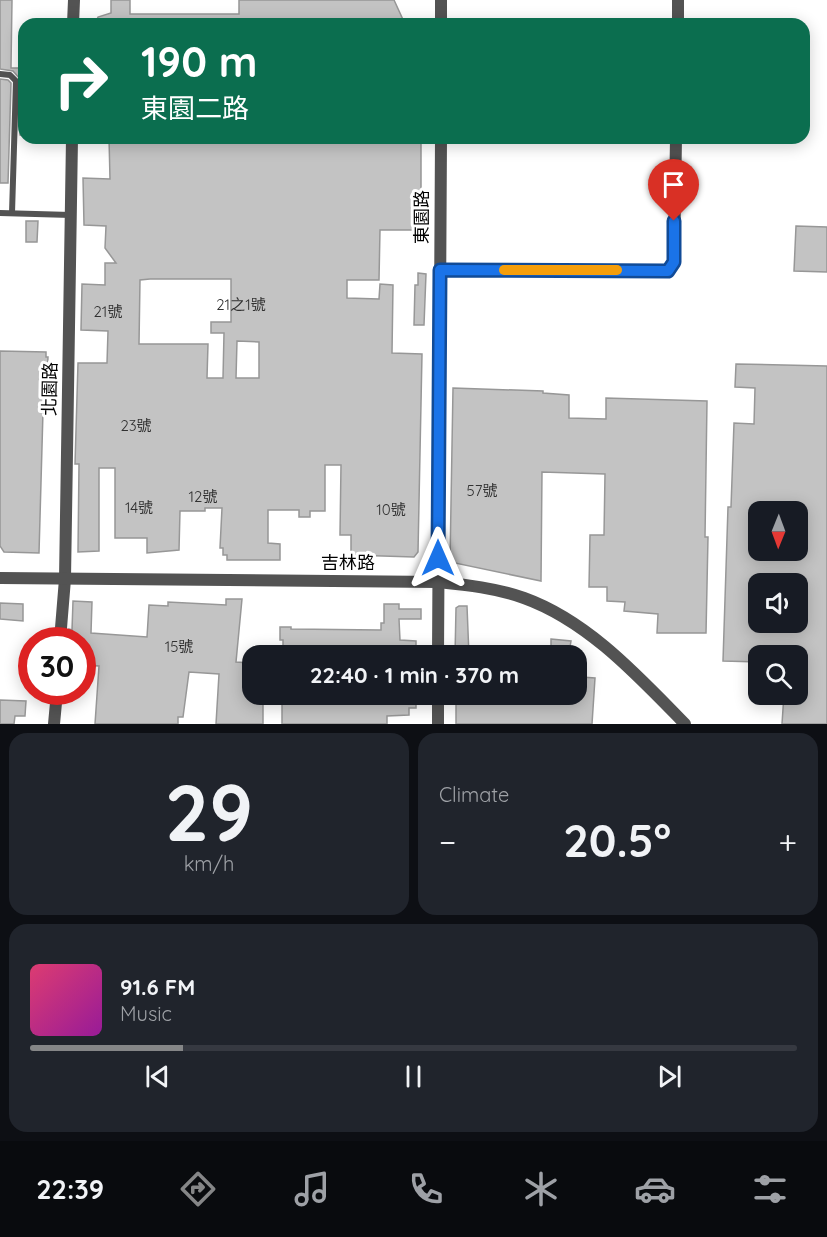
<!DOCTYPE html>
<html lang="en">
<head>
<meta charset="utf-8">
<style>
	:root { --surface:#171b24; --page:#20242c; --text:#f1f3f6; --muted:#9ea1a6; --line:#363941; --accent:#858687 }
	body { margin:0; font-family:Quicksand,"Noto Sans TC",sans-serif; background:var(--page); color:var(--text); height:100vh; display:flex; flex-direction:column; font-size:22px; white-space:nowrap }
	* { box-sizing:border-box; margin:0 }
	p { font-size:20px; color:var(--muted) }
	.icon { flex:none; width:33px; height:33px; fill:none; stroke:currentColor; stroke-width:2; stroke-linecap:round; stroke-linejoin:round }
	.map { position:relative; height:724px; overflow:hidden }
	.panel { display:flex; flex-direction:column; gap:9px; padding:9px; background:#0d0f14; flex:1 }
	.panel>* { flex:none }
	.hud { position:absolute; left:18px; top:18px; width:792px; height:126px; border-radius:18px; box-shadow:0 3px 15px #0003; background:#0b6e4f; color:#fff; overflow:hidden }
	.needle { width:39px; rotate:181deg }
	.controls { position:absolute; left:748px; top:501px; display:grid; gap:12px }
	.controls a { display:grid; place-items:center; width:60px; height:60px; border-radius:12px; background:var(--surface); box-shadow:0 3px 15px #0003; font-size:30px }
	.speed { position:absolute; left:18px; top:627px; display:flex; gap:12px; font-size:30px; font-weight:700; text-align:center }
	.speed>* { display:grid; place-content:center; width:78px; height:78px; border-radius:50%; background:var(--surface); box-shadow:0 3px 15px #0003; line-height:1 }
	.speed .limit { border:9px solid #d22; background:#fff; color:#111 }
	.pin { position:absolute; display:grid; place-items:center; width:51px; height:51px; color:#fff; margin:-62px -26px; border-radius:50% 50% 50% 0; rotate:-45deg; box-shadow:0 0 6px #0007 }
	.pin .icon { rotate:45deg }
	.me { position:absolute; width:66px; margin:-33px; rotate:0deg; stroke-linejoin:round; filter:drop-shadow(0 0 4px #0008) }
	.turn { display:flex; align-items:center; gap:21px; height:126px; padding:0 24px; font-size:27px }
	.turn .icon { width:78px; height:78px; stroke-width:2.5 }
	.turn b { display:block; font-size:42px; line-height:51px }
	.big { font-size:45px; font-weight:700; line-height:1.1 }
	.panel .card { flex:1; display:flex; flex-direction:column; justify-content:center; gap:9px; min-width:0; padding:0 21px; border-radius:18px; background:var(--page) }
	.panel .dial { align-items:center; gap:0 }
	.dial b { font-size:78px; line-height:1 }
	.song { display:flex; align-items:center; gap:18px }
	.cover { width:72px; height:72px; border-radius:9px; background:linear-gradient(135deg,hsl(340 70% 55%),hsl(300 70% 35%)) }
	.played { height:6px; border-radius:3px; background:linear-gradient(90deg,var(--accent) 20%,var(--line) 20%) }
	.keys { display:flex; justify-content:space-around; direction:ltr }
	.heat { display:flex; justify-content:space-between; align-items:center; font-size:33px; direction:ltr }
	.panel .tiles { flex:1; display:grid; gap:9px; grid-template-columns:1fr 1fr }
	.card:last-child { grid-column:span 2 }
	.trip { position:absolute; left:242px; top:645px; width:345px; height:60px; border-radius:18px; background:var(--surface); box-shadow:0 3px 15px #0003; font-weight:700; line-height:60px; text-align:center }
	.tab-bar { display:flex; height:96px; justify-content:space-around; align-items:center; background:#090b0e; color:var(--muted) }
	.tab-bar .icon { width:42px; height:42px }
	.tab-bar .current { color:var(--accent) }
	.tab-bar b { font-size:27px; color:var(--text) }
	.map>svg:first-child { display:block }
	.building { fill:#c3c3c3; stroke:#979797; stroke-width:1.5; fill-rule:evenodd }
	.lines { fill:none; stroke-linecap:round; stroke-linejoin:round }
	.service { stroke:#535353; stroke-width:6 }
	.minor { stroke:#535353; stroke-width:12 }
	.tertiary { stroke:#535353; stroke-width:12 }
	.route-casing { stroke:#114b97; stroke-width:15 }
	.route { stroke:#1a73e8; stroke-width:10 }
	.slow { stroke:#f59e0b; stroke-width:10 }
	.labels { text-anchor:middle; stroke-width:6; stroke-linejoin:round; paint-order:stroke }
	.number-label { font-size:15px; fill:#313131 }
	.street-label { font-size:18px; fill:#000; stroke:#fff }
</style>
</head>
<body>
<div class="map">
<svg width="827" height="724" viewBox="0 0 827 724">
	<rect width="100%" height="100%" fill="#fff"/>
	<g class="building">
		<path d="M0 0H12L11 68H24V136L20 135 21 80 13 71 0 69Z"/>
		<path d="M111 0H130V14H239V0H394L405 24H95L98 17 111 13Z"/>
		<path d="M0 79 8 80 11 83 8 183H0Z"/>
		<path d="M109 138H420V143H421V230H380L379 280H347V298L379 299 380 284 393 285 392 353 422 354 418 552 414 557 351 555V535H340L341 465H325V511H310V517H299V510H268V543L280 544V560H227V555H223V548H220L222 508H205V511H180L179 550 147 553V538H115V468H99V551L78 552 79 464H75L78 363H107L108 331 81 330 82 284 105 285V263H116L105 248 106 226 84 225 83 178 110 179ZM150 279H231V322H211V333H224L223 378H207L208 344H139L140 280ZM237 341 259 342V378H236Z"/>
		<path d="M26 221H38L37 242H26Z"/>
		<path d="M796 226 827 227V272L794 271Z"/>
		<path d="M418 273 426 274 424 325H414L415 285H418Z"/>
		<path d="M0 351 46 352V357H48L47 376H44L39 553 4 552 0 546Z"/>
		<path d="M736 364 827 366V724H782L784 694H798V656H759V662L723 661 728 507H731L734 423 754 424 755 388 735 387ZM759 512H798V550H759ZM759 584H798V622H759Z"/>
		<path d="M453 388 543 391V393L569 395V418L606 419V398L707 401 705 537H708L706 633H657L658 614 624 611 625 602 607 601V587H589L590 535H604L605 474 542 472 541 581 450 562Z"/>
		<path d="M226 599H242L236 662 252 663 251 675H249L248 693 263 694V724H216L219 674 189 672 183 717H178V724H95L99 666 82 665V640H68L69 629 72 630 73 601 92 602 91 633 147 637 149 605 168 606V602L226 605Z"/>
		<path d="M0 603 23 604V621L0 619Z"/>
		<path d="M384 604H399V609H421V619H399L400 640 416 641V656H283V640H280V627H291V629L381 630V623H384Z"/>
		<path d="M459 606H467L469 656H455L456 608Z"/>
		<path d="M551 639 571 641 570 647H573V656H551Z"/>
		<path d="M581 677 595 678 592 724H456V694H466V698L519 699V702H551V694H580Z"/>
		<path d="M282 694H416V708H409V715L387 716V724H282Z"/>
		<path d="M0 700 26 701 25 716H15L14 724H0Z"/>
	</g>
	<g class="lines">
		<g class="service">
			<path d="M0 74 10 75 16 81 12 213"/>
			<path d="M0 213 71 215"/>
		</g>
		<g class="minor">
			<path d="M73 24 74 0"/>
			<path d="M441 24V0"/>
			<path d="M678 24V0"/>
			<path d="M440 270 668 271 674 262 676 138"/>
			<path d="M60 640 65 579 72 138"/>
			<path d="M438 656 441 138"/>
			<path d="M438 694V724"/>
			<path d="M54 724 57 692"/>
		</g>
		<path class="tertiary" d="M0 578 438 582C467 585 496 588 524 598 588 621 638 676 685 724"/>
	</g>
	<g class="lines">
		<defs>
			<path id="route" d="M438 558 440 270 668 271 674 262V221"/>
		</defs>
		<use href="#route" class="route-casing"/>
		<use href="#route" class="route"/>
		<path class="slow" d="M504 270H617"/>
	</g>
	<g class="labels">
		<g class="number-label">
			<text x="241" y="310">21之1號</text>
			<text x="108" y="317">21號</text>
			<text x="136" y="431">23號</text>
			<text x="482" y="496">57號</text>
			<text x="203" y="502">12號</text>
			<text x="139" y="513">14號</text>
			<text x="391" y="515">10號</text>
			<text x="179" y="652">15號</text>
		</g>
		<g class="street-label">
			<text transform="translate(422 217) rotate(-90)" y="6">東園路</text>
			<text transform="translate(50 389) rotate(-89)" y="6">北園路</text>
			<text x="348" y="569">吉林路</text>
		</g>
	</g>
</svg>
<div class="controls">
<a><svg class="needle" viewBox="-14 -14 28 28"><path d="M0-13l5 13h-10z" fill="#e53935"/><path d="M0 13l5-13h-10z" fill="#9ea1a6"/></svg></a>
<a><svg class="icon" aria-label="sound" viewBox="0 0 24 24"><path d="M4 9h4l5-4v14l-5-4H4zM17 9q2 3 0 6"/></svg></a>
<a><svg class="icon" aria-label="search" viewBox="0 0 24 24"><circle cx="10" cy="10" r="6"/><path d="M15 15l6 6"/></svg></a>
</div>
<div class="speed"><div class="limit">30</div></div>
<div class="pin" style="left:674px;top:221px;background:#d93025"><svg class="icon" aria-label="arrive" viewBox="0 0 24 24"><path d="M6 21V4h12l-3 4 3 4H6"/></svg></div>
<svg class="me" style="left:438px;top:558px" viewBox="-20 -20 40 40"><path d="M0-17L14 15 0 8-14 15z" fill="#1a73e8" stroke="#fff" stroke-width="4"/></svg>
<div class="trip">22:40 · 1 min · 370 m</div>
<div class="hud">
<div class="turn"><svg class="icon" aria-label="right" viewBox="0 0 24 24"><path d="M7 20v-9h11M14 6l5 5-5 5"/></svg><div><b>190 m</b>東園二路</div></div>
</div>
</div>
<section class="panel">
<div class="tiles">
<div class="card dial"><b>29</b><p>km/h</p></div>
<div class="card"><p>Climate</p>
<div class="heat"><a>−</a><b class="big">20.5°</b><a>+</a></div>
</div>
<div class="card">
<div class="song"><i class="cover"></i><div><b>91.6 FM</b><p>Music</p></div></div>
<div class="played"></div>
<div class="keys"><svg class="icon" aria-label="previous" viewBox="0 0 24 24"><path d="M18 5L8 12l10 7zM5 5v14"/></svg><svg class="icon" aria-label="pause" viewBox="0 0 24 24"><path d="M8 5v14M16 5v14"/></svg><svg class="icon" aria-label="next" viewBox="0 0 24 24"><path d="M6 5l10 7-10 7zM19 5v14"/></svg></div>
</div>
</div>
</section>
<nav class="tab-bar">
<b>22:39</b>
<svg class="icon current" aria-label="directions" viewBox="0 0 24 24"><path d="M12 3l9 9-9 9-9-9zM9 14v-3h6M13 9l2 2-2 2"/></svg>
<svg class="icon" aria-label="music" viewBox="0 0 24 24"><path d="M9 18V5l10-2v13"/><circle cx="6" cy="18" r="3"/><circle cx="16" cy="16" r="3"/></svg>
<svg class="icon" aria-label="phone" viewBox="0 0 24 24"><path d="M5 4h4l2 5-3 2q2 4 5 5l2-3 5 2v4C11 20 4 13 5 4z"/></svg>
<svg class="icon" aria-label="climate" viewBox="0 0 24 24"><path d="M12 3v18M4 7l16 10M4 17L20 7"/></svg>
<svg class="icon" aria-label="car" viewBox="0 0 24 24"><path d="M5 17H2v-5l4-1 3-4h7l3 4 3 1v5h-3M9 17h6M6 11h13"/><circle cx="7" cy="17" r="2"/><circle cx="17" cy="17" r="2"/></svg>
<svg class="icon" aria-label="filters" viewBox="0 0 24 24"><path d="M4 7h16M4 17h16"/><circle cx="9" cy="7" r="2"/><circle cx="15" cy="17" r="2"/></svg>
</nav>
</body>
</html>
